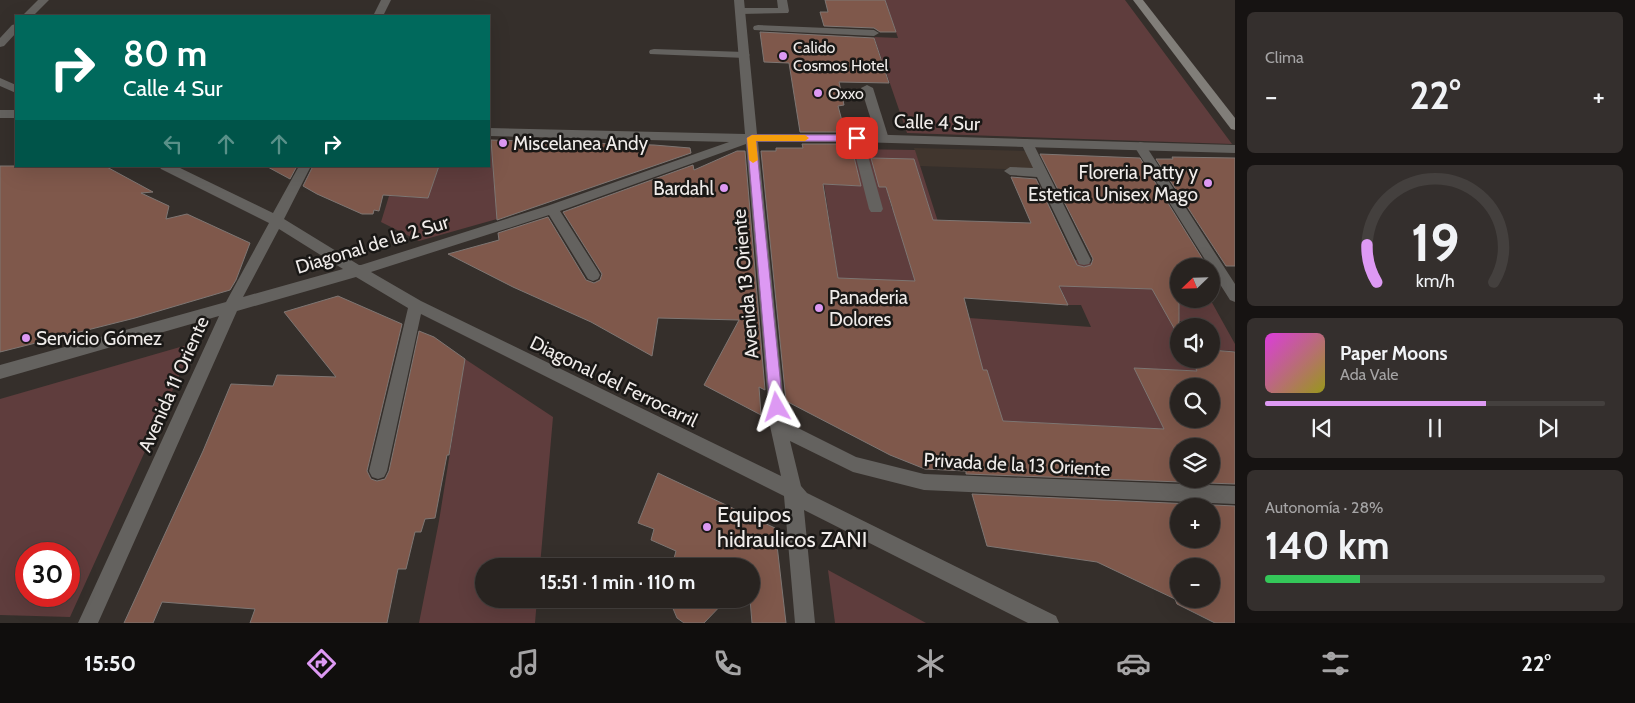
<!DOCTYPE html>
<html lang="es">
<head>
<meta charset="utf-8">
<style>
	:root { --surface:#282320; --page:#342f2d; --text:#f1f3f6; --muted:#a5a4a5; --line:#44403e; --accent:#dd99f3 }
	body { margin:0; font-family:Cabin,sans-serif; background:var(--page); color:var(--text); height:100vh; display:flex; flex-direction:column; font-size:19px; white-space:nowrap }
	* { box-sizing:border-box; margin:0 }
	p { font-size:16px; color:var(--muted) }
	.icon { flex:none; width:28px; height:28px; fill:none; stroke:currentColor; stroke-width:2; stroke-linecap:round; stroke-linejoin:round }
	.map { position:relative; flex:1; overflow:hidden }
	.details { display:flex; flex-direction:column; gap:12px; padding:12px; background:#161312; width:400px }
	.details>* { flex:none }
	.hud { position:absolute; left:15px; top:15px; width:475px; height:152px; border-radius:0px; box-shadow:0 5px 20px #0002,0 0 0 1px var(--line); background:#00695c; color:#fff; overflow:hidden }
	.needle { width:32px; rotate:247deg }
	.fabs { position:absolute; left:1170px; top:258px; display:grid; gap:10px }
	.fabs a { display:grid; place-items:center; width:50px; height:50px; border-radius:50%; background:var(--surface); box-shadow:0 5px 20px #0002,0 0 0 1px var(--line); font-size:25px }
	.speed { position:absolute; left:15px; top:542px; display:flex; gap:10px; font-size:25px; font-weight:700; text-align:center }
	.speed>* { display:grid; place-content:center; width:65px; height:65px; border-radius:50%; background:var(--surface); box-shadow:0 5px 20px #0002,0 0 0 1px var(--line); line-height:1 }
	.speed .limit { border:8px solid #d22; background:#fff; color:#111 }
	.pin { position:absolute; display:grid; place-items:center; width:42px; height:42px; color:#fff; margin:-21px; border-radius:10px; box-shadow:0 2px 8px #0006 }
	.me { position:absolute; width:55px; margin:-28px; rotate:354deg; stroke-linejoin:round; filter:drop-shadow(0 0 4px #0008) }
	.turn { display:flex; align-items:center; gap:18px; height:105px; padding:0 25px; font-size:22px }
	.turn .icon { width:65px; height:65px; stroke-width:2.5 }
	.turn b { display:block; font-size:35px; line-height:42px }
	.lanes { display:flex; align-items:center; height:48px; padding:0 25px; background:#0003; justify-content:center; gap:25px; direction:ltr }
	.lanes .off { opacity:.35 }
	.big { font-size:38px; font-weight:800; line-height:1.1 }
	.details .tile { flex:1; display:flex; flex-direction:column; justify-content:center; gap:8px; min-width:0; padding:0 18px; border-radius:8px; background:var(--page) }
	.details .dial { align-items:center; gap:0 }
	.dial svg { height:130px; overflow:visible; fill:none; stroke:var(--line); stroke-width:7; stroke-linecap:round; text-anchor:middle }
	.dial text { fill:var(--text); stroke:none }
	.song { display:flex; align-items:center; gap:15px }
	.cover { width:60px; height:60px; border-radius:8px; background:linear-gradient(135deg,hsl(300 70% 55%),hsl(60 70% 35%)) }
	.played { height:5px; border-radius:2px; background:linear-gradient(90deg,var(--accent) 65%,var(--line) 65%) }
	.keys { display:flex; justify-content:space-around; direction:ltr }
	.heat { display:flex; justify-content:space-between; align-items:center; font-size:28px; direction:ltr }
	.charge { height:8px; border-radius:4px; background:linear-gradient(90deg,#34c759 28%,var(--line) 0) }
	.trip { position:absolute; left:475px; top:558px; width:285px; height:50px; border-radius:25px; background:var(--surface); box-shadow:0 5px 20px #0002,0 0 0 1px var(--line); font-weight:800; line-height:50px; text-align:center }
	.menu { display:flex; height:80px; justify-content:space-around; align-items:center; background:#100e0d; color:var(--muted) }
	.menu .icon { width:35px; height:35px }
	.menu .current { color:var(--accent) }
	.menu b { font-size:22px; color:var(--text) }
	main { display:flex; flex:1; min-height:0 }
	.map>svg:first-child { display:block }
	.built { fill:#41362e }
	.green { fill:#5f3d3d; fill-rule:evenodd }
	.building { fill:#7f584b; stroke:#7e7673; fill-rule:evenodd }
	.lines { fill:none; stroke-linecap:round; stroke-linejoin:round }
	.lane { fill:#64625f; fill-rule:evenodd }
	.street { fill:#64625f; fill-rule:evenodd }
	.secondary { fill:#817e79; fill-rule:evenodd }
	.route { fill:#dd99f3; stroke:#90639e }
	.slow { fill:#f59e0b }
	.poi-dot { fill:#dd99f3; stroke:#1a1816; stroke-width:2 }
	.labels { text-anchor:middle; stroke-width:5; stroke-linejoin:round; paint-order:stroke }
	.far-poi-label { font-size:16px; fill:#f0ecea; stroke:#1a1816; text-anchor:start }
	.street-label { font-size:19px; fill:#f0ecea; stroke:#1a1816 }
	.poi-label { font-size:19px; fill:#f0ecea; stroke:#1a1816; text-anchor:start }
	.near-poi-label { font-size:22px; fill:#f0ecea; stroke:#1a1816; text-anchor:start }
</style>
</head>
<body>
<main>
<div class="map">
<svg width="1235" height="623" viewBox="0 0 1235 623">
	<rect width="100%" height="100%" fill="#352f2b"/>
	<path class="built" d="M914 148 1028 151 1036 170 920 166Z"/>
	<g class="green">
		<path d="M885 0H1125L1232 144 907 133 874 37 898 38Z"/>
		<path d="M489 140H491L497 219 419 241 381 222 389 196 428 198 439 166H489Z"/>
		<path d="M849 149 915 150 949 256 907 254 915 281 838 278 824 184 857 186ZM878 158 914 159 930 210 892 209Z"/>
		<path d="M1024 258 1080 260 1082 262 1092 263 1105 287 1179 290V299H1210L1235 344V351L1211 350V326H1192L1189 321H1171L1179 337V359H1190L1193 363 1235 365 1211 386H1206L1197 371 1135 368 1164 429 1003 421 986 370 944 369 973 331 969 318 1091 327 1081 305H1068L1050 264Z"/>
		<path d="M194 343 70 617 0 615V399ZM26 554H69V596H26Z"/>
		<path d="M465 359 553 417 540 566H484V599H537L535 623H419L439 521Z"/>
		<path d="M828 570 926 623H835Z"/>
	</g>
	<g class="building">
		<path d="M825 0H885L896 32H880L874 28 824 26 820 12H828Z"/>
		<path d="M760 32 874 38 889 83 839 82 844 105 838 106 845 132H800L789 63 764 62Z"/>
		<path d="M491 140 654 145 690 148 691 153 497 220Z"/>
		<path d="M802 144H847L850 157H854L861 186 823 184 838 278 915 281 886 187H879L871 158 914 159 933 220 1031 223 1011 177 1036 179 1077 265 1084 267 1091 265 1093 259 1040 154 1140 158 1207 266H1179V337L1152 289 1059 286 1068 305 964 298 983 370H987L1003 421 1164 429 1134 368 1197 371 1191 359H1211V350L1235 352V484L966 474V471L925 469 890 455 786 401 761 151H776V148H803ZM1179 386H1211V419H1179ZM1179 446H1211V479H1179Z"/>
		<path d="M737 151H745L765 390 759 387 761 415 704 385 739 320 658 318 652 356 591 322 513 287 448 254 499 240 498 233 548 217 586 280 594 283 600 280 602 274 563 212 693 165 694 170Z"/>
		<path d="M1172 157 1235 158V266H1226L1156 159H1173Z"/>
		<path d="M0 166H105L153 192 141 193 169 206 166 219 187 214 250 243 236 280 230 290 135 318 0 352Z"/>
		<path d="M266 166H297L290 179Z"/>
		<path d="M313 166H439L428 198 383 195 379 211 374 210 373 214H362L317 194 303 186Z"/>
		<path d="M338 296 402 324 367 471 371 479 377 481 385 479 389 471 419 331 434 337 465 359 449 455H447L435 518 425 519 421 532H415L406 569H398L387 623H250L255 609 162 602 153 623H124L203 451 231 384 273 386 277 375 336 377 284 312Z"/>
		<path d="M658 473 775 528 786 623H752L750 599H751V566H672L676 551 651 540 654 529 638 523Z"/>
		<path d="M972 494 1235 506V623H1215L1177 604 1175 599 1097 562 987 546ZM1179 506H1211V539H1179ZM1179 566H1211V599H1179Z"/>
		<path d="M669 599H727L704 623H684L677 618Z"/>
	</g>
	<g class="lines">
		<g class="lane">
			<path d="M777 0H787L789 11 788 13 740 14 735 11 740 8H778Z"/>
			<path d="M654 49 745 52 750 55 745 58 650 54 649 52 650 50Z"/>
			<path d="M867 85 873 88 889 139 887 142H879L877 139 861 88Z"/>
			<path d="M857 134 863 138 883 209 881 212H871L869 209 851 138Z"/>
			<path d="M1027 139 1033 143 1091 260 1089 264 1084 265 1079 264 1037 177 1010 175 1004 171 1010 167 1033 168 1021 143Z"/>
			<path d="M1140 142 1144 143 1235 284V302L1230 300 1211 270V266H1209L1134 146Z"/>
		</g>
		<g class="street">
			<path d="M38 0H49L33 16H22Z"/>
			<path d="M381 0H391L383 16H373Z"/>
			<path d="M734 0H744L757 134H857L1235 145V153L857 142H758L786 422 856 457 924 474 1235 486V504L924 490 853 472 790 441 801 486 807 493 1056 616 1059 623H1028L804 510 815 623H795L784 496 421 314 387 471 384 477 378 479 372 477 369 471 408 308 356 277 237 311 98 623H78L219 316 0 379V365L226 302 269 223 161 169 159 166H176L273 213 299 166H311L284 219 359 265H361L547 206 729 142 489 136V128L745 134ZM746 144 770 426 781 476 421 301 371 272 549 215 588 279 593 281 598 279 600 275 598 271 560 211ZM279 229 343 269 243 297Z"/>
			<path d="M16 24V33L4 46 0 47V38L12 25Z"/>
			<path d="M758 25 874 30 879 33 874 36 754 30 753 28 754 26Z"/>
			<path d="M0 78 16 85V93L0 86Z"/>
			<rect x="0" y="110" width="16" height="8"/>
		</g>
		<path class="secondary" d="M1133 0H1143L1235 118V130L1231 129Z"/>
	</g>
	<path class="route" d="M752 135H857L861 138 857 141H756L783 407 781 411 777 412 772 411 770 407 747 138Z"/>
	<path class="slow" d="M752 135H805L809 138 805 141H756L758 160 753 163 749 160 747 138Z"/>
	<g class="poi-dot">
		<circle cx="783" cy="56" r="5"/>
		<circle cx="818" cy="93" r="5"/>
		<circle cx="503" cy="143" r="5"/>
		<circle cx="1208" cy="183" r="5"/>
		<circle cx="724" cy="188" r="5"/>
		<circle cx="819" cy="308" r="5"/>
		<circle cx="26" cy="338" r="5"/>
		<circle cx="707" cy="527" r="5"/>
	</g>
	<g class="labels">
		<g class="far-poi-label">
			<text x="793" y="53">Calido<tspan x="793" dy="18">Cosmos Hotel</tspan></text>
			<text x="828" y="99">Oxxo</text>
		</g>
		<g class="street-label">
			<text transform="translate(937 122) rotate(2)" y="7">Calle 4 Sur</text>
			<text transform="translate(372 244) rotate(-17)" y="7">Diagonal de la 2 Sur</text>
			<text transform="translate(745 284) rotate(-95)" y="7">Avenida 13 Oriente</text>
			<text transform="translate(614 381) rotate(26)" y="7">Diagonal del Ferrocarril</text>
			<text transform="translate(173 384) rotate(-66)" y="7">Avenida 11 Oriente</text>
			<text transform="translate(1017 464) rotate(3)" y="7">Privada de la 13 Oriente</text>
		</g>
		<g class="poi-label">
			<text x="513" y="150">Miscelanea Andy</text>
			<text x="1198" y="179" text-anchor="end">Floreria Patty y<tspan x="1198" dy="22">Estetica Unisex Mago</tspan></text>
			<text x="714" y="195" text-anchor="end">Bardahl</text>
			<text x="829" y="304">Panaderia<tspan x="829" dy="22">Dolores</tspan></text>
			<text x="36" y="345">Servicio Gómez</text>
		</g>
		<g class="near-poi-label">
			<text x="717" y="522">Equipos<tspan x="717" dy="25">hidraulicos ZANI</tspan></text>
		</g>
	</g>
</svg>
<div class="fabs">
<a><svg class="needle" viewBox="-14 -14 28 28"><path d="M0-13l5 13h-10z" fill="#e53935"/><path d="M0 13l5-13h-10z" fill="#a5a4a5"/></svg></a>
<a><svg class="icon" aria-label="sound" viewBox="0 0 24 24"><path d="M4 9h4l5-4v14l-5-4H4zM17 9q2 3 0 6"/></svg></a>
<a><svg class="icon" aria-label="search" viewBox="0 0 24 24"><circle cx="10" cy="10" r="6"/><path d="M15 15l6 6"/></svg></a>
<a><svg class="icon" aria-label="layers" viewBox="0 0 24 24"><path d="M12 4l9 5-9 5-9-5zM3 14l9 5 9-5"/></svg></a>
<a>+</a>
<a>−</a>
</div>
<div class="speed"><div class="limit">30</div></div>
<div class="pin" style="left:857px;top:138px;background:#d93025"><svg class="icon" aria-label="arrive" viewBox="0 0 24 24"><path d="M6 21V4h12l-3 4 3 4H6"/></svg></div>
<svg class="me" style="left:777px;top:407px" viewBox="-20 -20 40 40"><path d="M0-17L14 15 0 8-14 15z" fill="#dd99f3" stroke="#fff" stroke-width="4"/></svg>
<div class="trip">15:51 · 1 min · 110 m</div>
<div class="hud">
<div class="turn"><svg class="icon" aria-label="right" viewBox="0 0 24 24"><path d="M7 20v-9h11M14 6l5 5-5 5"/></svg><div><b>80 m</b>Calle 4 Sur</div></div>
<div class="lanes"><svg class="icon off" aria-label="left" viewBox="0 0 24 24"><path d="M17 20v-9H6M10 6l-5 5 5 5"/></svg><svg class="icon off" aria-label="ahead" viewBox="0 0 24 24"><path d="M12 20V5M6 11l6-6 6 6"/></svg><svg class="icon off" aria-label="ahead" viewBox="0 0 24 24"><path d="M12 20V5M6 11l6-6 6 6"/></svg><svg class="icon" aria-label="right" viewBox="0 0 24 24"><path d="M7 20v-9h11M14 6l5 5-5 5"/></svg></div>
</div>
</div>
<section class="details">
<div class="tile"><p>Clima</p>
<div class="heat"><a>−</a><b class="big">22°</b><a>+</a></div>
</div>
<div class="tile dial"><svg viewBox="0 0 100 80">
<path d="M14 69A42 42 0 1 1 86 69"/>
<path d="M14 69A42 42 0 0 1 8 46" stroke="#dd99f3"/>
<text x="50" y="56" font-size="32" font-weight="700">19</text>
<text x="50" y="72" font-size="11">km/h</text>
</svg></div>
<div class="tile">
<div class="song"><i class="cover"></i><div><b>Paper Moons</b><p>Ada Vale</p></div></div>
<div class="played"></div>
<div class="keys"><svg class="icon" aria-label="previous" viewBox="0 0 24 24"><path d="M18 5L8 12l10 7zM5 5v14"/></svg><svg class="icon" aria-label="pause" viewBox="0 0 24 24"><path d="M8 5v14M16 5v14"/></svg><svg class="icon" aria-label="next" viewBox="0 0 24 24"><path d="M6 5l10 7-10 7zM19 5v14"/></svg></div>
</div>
<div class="tile"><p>Autonomía · 28%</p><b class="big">140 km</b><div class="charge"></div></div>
</section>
</main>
<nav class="menu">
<b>15:50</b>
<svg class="icon current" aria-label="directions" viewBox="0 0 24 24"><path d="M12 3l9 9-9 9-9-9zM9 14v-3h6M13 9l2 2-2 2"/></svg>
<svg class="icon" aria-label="music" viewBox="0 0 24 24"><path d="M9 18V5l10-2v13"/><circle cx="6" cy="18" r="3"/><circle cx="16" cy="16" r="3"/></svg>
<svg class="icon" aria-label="phone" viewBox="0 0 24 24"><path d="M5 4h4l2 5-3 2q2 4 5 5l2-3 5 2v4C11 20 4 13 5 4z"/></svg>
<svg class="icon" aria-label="climate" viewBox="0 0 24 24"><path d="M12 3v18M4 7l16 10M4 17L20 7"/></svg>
<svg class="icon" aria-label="car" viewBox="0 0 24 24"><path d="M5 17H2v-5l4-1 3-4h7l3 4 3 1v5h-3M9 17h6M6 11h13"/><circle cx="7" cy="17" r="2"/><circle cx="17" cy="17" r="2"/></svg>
<svg class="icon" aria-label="filters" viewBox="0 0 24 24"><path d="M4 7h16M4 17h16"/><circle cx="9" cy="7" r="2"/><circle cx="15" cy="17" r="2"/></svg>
<b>22°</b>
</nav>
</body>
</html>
